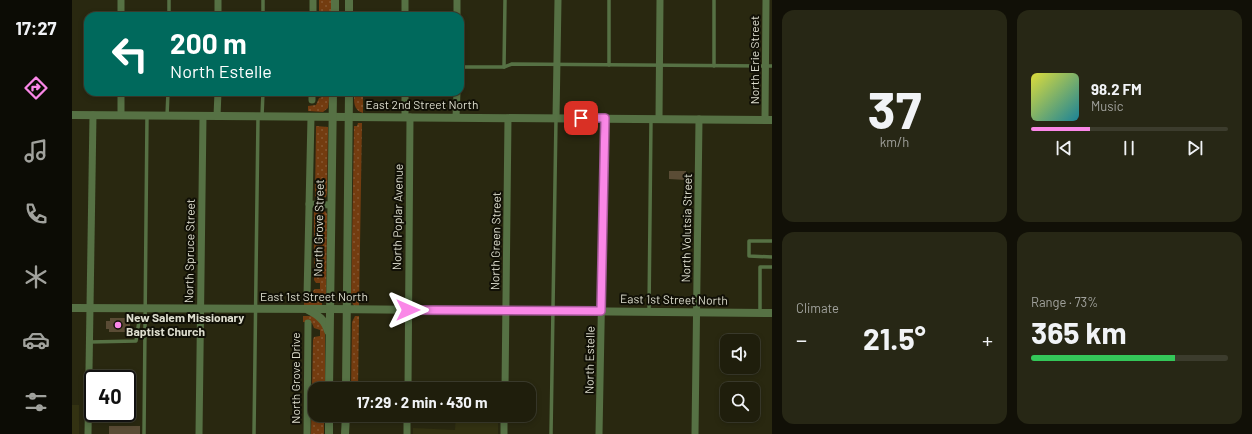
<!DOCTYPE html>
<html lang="en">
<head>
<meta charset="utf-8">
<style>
	:root { --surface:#1f1e0c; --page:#272715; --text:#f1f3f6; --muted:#a1a29d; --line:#3c3c2d; --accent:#fa87e7 }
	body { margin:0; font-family:Barlow,sans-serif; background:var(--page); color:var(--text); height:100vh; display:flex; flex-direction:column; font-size:15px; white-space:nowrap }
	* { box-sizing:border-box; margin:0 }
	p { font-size:13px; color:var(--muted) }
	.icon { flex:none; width:22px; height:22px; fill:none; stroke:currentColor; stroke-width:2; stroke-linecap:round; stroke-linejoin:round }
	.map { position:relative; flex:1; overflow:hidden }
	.details { display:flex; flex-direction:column; gap:10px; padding:10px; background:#111007; width:480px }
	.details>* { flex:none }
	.hud { position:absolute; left:12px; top:12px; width:380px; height:84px; border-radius:12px; box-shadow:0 2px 6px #0003,0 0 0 1px var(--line); background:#00695c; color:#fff; overflow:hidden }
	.fabs { position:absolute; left:648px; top:334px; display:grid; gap:8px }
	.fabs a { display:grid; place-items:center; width:40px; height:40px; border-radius:8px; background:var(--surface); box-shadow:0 2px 6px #0003,0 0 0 1px var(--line); font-size:20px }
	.speed { position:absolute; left:12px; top:370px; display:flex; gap:8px; font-size:20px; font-weight:700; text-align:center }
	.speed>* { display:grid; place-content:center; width:52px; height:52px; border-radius:50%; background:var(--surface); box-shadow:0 2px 6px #0003,0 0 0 1px var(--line); line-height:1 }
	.speed .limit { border:2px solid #111; border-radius:6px; background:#fff; color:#111 }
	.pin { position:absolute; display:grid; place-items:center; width:34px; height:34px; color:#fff; margin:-17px; border-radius:8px; box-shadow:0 2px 6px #0006 }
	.me { position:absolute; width:44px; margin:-22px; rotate:90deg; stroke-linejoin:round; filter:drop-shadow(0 0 3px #0008) }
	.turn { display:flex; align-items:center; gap:14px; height:84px; padding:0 20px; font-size:18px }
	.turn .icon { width:52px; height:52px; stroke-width:2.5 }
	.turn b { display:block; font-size:28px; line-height:34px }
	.big { font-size:30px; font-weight:700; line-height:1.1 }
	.details .tile { flex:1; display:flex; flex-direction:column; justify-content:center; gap:6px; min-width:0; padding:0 14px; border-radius:12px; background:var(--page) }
	.details .dial { align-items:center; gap:0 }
	.dial b { font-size:52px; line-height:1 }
	.song { display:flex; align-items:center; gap:12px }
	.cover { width:48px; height:48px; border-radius:6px; background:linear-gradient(135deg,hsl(60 70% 55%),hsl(190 70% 35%)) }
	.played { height:4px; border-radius:2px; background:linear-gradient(90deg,var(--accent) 30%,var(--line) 30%) }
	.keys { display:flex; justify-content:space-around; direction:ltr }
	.heat { display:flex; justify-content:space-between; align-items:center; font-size:22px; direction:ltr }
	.charge { height:6px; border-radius:3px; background:linear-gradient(90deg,#34c759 73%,var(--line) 0) }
	.details .tiles { flex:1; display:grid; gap:10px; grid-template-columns:repeat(2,1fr) }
	.trip { position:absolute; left:236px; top:382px; width:228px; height:40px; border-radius:12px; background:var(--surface); box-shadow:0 2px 6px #0003,0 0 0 1px var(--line); font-weight:700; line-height:40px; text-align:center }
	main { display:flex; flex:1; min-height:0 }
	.dock { display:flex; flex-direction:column; width:72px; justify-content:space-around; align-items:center; background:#0c0c05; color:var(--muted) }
	.dock .icon { width:28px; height:28px }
	.dock .selected { color:var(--accent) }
	.dock b { font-size:18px; color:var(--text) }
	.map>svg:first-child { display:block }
	.built { fill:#333212 }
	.grass { fill:url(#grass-dots) }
	.building { fill:#5a4c35 }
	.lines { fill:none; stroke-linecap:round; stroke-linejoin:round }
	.service { stroke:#567144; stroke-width:3.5 }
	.minor { stroke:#567144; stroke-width:7 }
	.tertiary { stroke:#567144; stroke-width:8 }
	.route-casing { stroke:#a25896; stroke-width:10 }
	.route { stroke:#fa87e7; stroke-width:7 }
	.poi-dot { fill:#fa87e7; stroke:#111006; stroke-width:1.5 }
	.labels { text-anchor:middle; stroke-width:4; stroke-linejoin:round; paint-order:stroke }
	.street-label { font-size:12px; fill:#dedecf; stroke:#111006 }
	.poi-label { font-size:12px; font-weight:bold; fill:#dedecf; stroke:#111006; text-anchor:start }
</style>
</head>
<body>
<main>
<nav class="dock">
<b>17:27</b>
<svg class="icon selected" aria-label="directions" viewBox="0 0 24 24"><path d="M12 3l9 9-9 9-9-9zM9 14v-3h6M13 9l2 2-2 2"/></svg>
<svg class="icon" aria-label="music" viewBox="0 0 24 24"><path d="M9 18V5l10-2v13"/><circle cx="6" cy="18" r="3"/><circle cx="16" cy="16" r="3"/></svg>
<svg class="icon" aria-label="phone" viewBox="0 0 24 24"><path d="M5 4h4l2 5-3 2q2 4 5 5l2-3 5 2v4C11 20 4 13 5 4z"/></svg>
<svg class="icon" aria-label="climate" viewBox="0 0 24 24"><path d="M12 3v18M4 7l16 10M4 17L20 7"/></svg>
<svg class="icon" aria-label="car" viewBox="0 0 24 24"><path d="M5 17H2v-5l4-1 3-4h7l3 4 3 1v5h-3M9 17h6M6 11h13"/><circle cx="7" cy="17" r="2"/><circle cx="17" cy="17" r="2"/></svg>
<svg class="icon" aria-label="filters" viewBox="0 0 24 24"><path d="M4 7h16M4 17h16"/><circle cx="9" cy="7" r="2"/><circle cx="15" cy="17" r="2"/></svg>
</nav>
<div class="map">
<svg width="700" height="434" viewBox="0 0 700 434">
	<defs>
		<pattern id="grass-dots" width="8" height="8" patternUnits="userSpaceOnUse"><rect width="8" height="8" fill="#733c10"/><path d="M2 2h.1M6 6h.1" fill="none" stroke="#865832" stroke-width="1.8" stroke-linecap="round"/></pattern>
	</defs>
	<rect width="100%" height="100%" fill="#292810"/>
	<g class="built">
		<rect x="0" y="405" width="7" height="29"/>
		<path d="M384 415H426V434H341V428L383 430Z"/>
	</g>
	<g class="grass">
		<path d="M247 0H260L259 12 256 15 251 16 247 14Z"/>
		<path d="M250 92H258L256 108 251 112 236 111V106L244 105 247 98 250 97Z"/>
		<path d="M282 92H291V113C281 110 282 101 282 92Z"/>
		<path d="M286 123H290L287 307 282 306 279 300 282 126H285Z"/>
		<path d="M244 126 256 127 255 193 254 197 248 199H245L243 196Z"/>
		<path d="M244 208H251L255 214 254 301H250V305H232V294H241V291L243 289H248V283H244L242 280V211Z"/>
		<path d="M231 316H241L250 323 253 334V389H243V415H252V434H239L241 340 242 337 248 336V330L242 328 240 323 231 322Z"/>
		<path d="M283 316H287L286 389H279L280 322Z"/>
	</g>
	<g class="building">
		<path d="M597 171H614V180L597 179Z"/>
		<path d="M38 318H58V332H37V329H34V321H38Z"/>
		<rect x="37" y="426" width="31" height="8"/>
	</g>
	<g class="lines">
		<g class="service">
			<path d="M97 0V16"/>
			<path d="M191 16V0"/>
			<path d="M537 65V0"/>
			<path d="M642 66V0"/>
			<path d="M388 67H432L440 64 700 66"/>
			<path d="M432 67 433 0"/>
			<path d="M95 116 96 92"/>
			<path d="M190 116 191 92"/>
			<path d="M700 241H677V256L700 257"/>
			<path d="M577 312 579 120"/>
			<path d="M688 312V267H700"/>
			<path d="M18 342 64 341 67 321H72"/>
			<path d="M72 434 75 116"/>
			<path d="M182 434 186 117"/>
			<path d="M479 434 484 119"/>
		</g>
		<g class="minor">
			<path d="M49 0V16"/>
			<path d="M146 16V0"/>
			<path d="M241 16V0"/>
			<path d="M333 16V0"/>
			<path d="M385 16V0"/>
			<path d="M49 92V115"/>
			<path d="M240 100V92"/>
			<path d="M145 116 146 92"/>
			<path d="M333 117V92"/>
			<path d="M384 117 385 92"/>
			<path d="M484 118 486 0"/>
			<path d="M587 119 588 0"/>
			<path d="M693 120 694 0"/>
			<path d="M237 204 259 205"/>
			<path d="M235 296 239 117"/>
			<path d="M336 389 338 117"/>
			<path d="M433 389 436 118"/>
			<path d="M16 434 21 115"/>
			<path d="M127 434 131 116"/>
			<path d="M235 434 236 323"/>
			<path d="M335 434V415"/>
			<path d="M432 434V415"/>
			<path d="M527 434 533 118"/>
			<path d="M623 434 627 119"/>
		</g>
		<g class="tertiary">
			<path d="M263 16V0"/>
			<path d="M277 16V0"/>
			<path d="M0 115 700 120"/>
			<path d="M0 308 258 309 700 313"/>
			<path d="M236 310C246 315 253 320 256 331"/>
			<path d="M257 389 261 92"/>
			<path d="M274 389 277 92"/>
			<path d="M257 434V415"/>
			<path d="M273 434 274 415"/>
		</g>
	</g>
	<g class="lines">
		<defs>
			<path id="route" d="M336 310 529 311 533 118H509"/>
		</defs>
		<use href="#route" class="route-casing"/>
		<use href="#route" class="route"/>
	</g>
	<circle class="poi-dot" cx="46" cy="325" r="4"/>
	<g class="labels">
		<g class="street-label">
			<text transform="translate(683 60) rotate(-90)" y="4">North Erie Street</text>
			<text x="350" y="109">East 2nd Street North</text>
			<text transform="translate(326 217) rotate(-89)" y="4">North Poplar Avenue</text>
			<text transform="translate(247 228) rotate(-89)" y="4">North Grove Street</text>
			<text transform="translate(615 228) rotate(-89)" y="4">North Volutsia Street</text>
			<text transform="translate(424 241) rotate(-89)" y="4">North Green Street</text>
			<text transform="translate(118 251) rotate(-89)" y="4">North Spruce Street</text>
			<text x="242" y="301">East 1st Street North</text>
			<text transform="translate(602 300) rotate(1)" y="4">East 1st Street North</text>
			<text transform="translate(518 360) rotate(-89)" y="4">North Estelle</text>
			<text transform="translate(224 378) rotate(-90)" y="4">North Grove Drive</text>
		</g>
		<g class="poi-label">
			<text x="54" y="322">New Salem Missionary<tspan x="54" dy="14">Baptist Church</tspan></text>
		</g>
	</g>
</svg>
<div class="fabs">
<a><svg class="icon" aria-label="sound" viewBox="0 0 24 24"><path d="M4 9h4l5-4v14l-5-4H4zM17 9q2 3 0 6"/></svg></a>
<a><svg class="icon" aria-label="search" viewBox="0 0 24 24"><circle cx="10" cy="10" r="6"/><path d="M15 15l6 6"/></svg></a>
</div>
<div class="speed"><div class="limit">40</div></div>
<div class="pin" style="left:509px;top:118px;background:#d93025"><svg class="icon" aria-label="arrive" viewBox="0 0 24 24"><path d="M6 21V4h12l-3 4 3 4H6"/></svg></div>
<svg class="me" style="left:336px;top:310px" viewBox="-20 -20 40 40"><path d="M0-17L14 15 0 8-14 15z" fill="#fa87e7" stroke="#fff" stroke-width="4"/></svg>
<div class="trip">17:29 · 2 min · 430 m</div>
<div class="hud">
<div class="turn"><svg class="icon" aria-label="left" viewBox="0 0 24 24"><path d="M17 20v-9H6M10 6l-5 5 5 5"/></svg><div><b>200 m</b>North Estelle</div></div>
</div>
</div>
<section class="details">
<div class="tiles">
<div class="tile dial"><b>37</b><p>km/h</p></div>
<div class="tile">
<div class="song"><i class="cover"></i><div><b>98.2 FM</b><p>Music</p></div></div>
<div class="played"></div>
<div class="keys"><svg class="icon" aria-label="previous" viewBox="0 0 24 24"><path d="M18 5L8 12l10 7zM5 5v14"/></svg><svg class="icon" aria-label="pause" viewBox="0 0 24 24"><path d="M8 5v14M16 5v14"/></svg><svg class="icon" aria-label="next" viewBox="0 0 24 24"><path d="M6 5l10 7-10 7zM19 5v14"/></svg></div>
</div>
<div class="tile"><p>Climate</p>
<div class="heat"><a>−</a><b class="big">21.5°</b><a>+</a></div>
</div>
<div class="tile"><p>Range · 73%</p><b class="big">365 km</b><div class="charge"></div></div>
</div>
</section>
</main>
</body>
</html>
